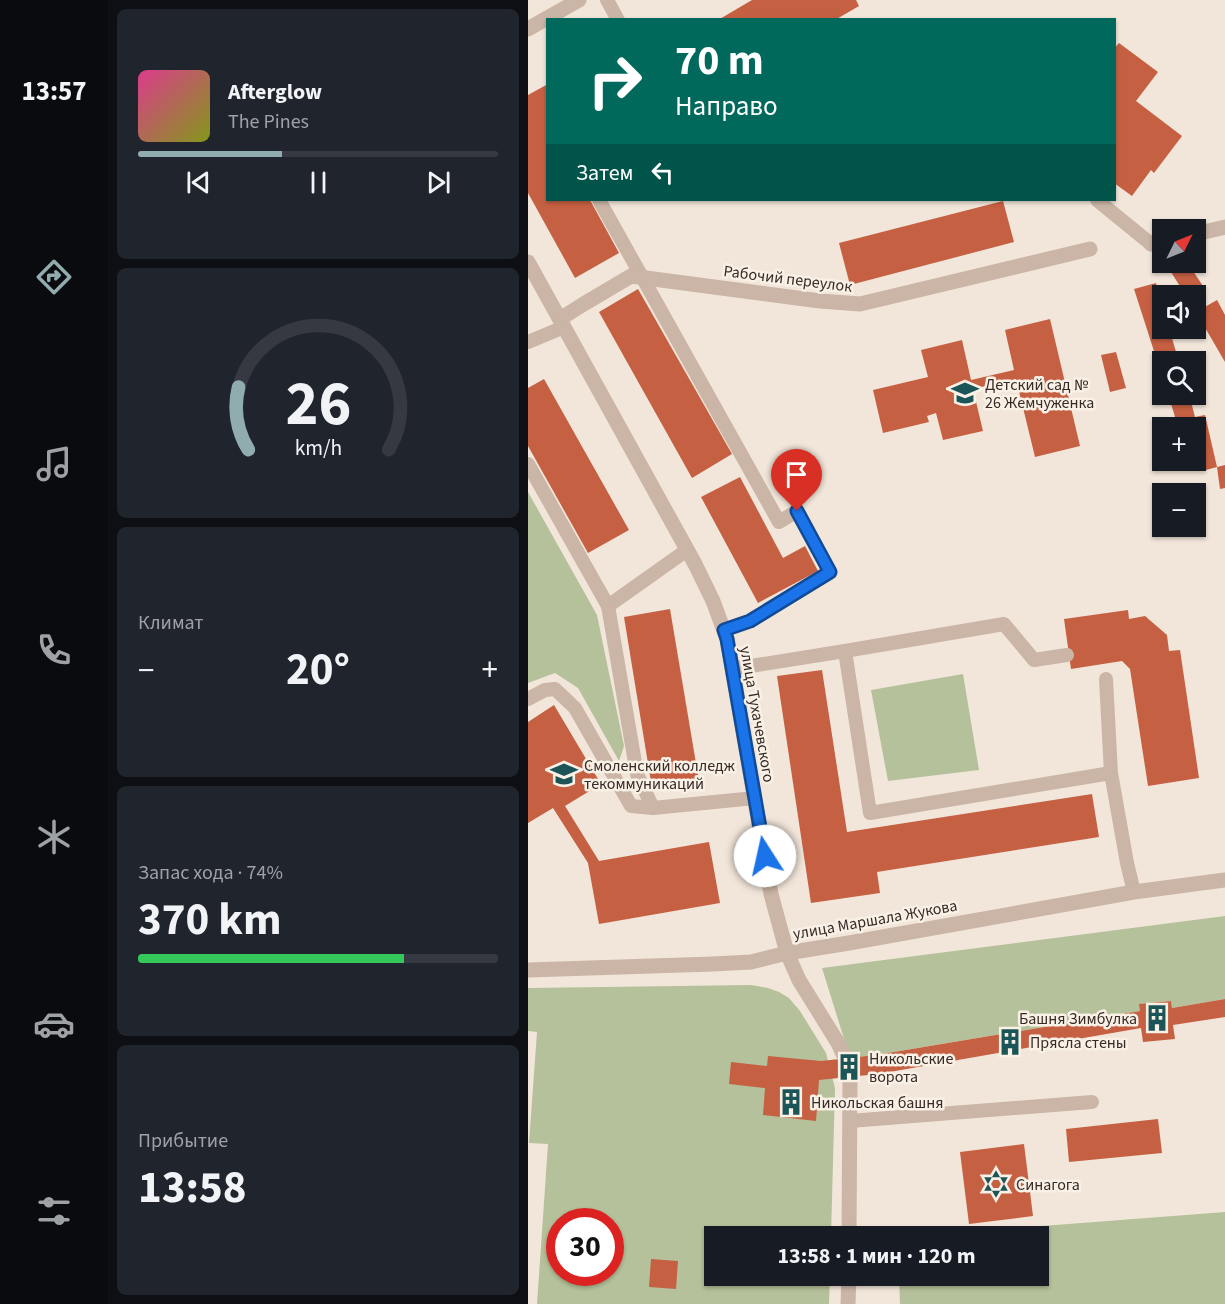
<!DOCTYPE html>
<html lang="ru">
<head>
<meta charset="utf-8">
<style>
	:root { --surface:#171b24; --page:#20242c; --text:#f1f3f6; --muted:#9ea1a6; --line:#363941; --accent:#91acae }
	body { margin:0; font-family:"Source Sans 3",sans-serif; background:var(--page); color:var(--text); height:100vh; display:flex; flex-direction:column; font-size:22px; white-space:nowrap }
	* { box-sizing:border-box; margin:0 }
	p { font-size:20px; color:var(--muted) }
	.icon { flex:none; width:33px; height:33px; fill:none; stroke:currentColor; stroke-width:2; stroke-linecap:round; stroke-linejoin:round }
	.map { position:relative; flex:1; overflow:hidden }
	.side { display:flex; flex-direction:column; gap:9px; padding:9px; background:#0d0f14; width:420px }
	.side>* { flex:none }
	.guide { position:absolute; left:18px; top:18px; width:570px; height:183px; border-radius:0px; box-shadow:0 2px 4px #0004; background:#00695c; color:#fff; overflow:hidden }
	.needle { width:39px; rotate:47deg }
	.buttons { position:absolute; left:624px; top:219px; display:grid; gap:12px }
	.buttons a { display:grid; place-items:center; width:54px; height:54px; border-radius:0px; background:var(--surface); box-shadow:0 2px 4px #0004; font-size:30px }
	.speed { position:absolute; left:18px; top:1208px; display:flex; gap:12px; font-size:30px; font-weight:700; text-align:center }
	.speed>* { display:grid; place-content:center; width:78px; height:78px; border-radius:50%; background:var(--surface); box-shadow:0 2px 4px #0004; line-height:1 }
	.speed .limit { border:9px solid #d22; background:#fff; color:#111 }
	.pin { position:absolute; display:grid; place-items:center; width:51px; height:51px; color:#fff; margin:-62px -26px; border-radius:50% 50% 50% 0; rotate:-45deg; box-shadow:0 0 6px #0007 }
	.pin .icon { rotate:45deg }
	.me { position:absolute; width:66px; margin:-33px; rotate:350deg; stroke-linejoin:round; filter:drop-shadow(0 0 4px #0008) }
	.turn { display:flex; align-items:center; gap:21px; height:126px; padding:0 30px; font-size:27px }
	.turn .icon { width:78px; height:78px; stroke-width:2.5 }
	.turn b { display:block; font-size:42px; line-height:51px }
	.then { display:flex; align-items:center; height:57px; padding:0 30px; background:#0003; gap:12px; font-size:22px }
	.big { font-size:45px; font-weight:700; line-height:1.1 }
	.side .card { flex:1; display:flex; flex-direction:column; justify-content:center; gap:9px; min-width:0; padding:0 21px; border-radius:9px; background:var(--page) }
	.side .dial { align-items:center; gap:0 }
	.dial svg { height:156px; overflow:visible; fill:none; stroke:var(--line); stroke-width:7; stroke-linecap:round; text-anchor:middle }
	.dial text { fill:var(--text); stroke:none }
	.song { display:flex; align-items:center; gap:18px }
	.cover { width:72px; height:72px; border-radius:9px; background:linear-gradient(135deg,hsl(330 70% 55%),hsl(70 70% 35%)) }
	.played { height:6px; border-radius:3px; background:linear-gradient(90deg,var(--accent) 40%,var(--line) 40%) }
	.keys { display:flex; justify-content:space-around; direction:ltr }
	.heat { display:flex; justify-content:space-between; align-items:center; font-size:33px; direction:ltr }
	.charge { height:9px; border-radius:4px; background:linear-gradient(90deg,#34c759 74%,var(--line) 0) }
	.trip { position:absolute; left:176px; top:1226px; width:345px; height:60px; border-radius:0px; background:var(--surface); box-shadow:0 2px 4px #0004; font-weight:700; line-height:60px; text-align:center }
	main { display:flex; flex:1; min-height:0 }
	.menu { display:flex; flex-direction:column; width:108px; justify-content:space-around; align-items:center; background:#090b0e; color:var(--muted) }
	.menu .icon { width:42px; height:42px }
	.menu .selected { color:var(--accent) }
	.menu b { font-size:27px; color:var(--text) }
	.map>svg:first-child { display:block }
	.green { fill:#b5c19a; fill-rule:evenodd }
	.building { fill:#c66043 }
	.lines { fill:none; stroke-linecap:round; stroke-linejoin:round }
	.lane { stroke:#cab5a6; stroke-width:14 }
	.street { stroke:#cab5a6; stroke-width:15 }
	.route-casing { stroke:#114b97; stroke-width:15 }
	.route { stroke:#1a73e8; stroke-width:10 }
	.labels { text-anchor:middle; stroke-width:5; stroke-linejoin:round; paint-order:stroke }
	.street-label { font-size:16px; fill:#362b27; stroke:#f9f0e6 }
	.poi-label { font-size:16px; fill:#362b27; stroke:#f9f0e6; text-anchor:start }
</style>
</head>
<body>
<main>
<nav class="menu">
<b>13:57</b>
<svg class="icon selected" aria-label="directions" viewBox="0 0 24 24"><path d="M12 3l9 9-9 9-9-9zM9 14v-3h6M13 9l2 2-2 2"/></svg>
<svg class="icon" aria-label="music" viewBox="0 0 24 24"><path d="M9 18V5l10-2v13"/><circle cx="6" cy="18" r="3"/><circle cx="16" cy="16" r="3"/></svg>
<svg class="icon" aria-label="phone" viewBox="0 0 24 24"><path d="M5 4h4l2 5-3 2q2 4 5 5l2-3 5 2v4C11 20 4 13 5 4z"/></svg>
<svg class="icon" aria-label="climate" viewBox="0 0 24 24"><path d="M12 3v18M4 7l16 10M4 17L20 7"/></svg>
<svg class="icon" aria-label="car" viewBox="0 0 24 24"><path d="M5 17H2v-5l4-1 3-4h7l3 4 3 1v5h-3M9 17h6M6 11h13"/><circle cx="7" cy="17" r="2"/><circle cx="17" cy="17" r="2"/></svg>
<svg class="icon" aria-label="filters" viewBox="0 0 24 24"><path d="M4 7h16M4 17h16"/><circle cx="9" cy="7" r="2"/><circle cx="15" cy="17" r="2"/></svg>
</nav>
<section class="side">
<div class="card">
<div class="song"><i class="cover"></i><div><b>Afterglow</b><p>The Pines</p></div></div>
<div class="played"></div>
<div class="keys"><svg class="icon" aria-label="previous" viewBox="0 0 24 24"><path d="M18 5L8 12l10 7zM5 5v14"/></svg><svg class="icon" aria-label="pause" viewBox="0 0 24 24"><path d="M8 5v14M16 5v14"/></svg><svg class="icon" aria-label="next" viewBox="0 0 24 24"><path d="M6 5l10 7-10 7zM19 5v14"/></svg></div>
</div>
<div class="card dial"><svg viewBox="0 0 100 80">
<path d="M14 69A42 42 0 1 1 86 69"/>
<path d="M14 69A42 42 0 0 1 9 37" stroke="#91acae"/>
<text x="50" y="56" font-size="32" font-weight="700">26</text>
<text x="50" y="72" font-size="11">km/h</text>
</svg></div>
<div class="card"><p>Климат</p>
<div class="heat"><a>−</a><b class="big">20°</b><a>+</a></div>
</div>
<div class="card"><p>Запас хода · 74%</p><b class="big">370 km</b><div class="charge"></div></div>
<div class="card"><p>Прибытие</p><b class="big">13:58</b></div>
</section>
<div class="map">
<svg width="697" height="1304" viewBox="0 0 697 1304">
	<rect width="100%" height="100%" fill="#f2e6da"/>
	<g class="green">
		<path d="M0 492 69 615 96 746 91 761 50 688 27 673 0 683Z"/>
		<path d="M435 674 451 770 360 781 343 690Z"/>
		<path d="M697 916V999L644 1008 643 1001 612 1004V1011L348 1055 322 1058 294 968Z"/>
		<path d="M223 985 240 988 251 992 261 998 272 1011 298 1053 307 1088 303 1236H186V1275H302L301 1304H9L20 1144 1 1143 9 1032 0 1031V988ZM32 1221H82V1272H32Z"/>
		<path d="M697 1212V1304H372L371 1275H510V1236H383Z"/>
	</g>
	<g class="building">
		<path d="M224 0H328L331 6 307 20H190Z"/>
		<path d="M591 43 630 72 608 101 654 136 626 173 623 170 604 196 586 183V49Z"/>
		<path d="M20 84V200H62L91 253 47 278 0 193V95Z"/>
		<path d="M475 201 486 242 322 285 311 243Z"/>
		<path d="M657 262H659L677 289 667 296H658L643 272Z"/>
		<path d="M628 283 634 305V328H641L651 362H634V376L606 289Z"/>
		<path d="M110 289 204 454 164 478 71 312Z"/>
		<path d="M689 300 697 315V362L668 312Z"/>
		<path d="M522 319 552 446 507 457 488 379 445 389 455 431 415 440 408 413 399 416 401 422 355 433 345 390 400 377 393 350 434 340 443 380 486 370 477 330Z"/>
		<path d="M588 352 598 388 582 392 573 355Z"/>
		<path d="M16 379 101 530 60 553 0 446V388Z"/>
		<path d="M640 394H661L667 417 677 415 689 467 674 471 668 447V428H662L659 418 648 420Z"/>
		<path d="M697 465V488L692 489 689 467Z"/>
		<path d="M212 477 255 558 277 546 290 571 230 603 173 497Z"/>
		<path d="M142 609 171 781 124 788 96 617Z"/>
		<path d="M600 610 601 619 617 616 639 635 641 651 652 650 671 778 620 786 602 669 594 661 543 669 536 619Z"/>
		<path d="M294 670 319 832 564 794 571 837 349 872 352 893 283 903 249 676Z"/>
		<path d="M26 705 73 784 37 806 71 861 181 842 192 903 71 924 60 863 25 808 0 823V722Z"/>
		<path d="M697 999V1017L645 1025 647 1039 615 1042 613 1028 350 1074 291 1080 288 1121 235 1115 237 1088 201 1084 203 1062 239 1066 240 1056 293 1061 348 1055 612 1011 611 1004 643 1001 644 1008Z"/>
		<path d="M630 1119 634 1153 541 1162 538 1129Z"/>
		<path d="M496 1144 505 1216 441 1224 432 1152Z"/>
		<path d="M123 1259 150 1261 148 1289 121 1287Z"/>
	</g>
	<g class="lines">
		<g class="lane">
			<path d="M79 0 90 20"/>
			<path d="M71 200 251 522 269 511 302 572 222 621 196 630"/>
			<path d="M569 200 623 244"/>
			<path d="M0 342 36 327"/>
			<path d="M0 464 80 606 159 550"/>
			<path d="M80 606 109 774 125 808 227 798"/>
			<path d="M317 651 476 624 506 660 539 655"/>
			<path d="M204 669 317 651 342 813 583 773 599 863 606 892"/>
			<path d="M578 679 583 773"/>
			<path d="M0 699 17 690 27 689 47 708 103 806 125 808"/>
			<path d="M322 1121 564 1102"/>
		</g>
		<g class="street">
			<path d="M0 29 51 0"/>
			<path d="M668 234 697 227"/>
			<path d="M623 244 634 241"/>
			<path d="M0 262 167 564 185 601 199 639 243 894 259 953 271 980 310 1043 317 1058"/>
			<path d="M32 319 54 305 103 276 292 301 332 304 562 249"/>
			<path d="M0 970 185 964 223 962 259 953 321 943 606 892 697 880"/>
			<path d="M321 1236 322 1077"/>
			<path d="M320 1304 321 1275"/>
		</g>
	</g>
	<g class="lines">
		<defs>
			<path id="route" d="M237 856 199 639 196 630 222 621 302 572 269 511"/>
		</defs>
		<use href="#route" class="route-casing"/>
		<use href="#route" class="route"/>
	</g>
	<defs>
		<symbol id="school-bare" viewBox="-9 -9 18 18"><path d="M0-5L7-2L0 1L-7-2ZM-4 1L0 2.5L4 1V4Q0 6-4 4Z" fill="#1c5557" stroke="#f9f0e6" stroke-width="2.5" paint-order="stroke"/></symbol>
		<symbol id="university-bare" viewBox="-9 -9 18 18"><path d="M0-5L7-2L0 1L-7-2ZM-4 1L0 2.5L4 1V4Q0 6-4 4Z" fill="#1c5557" stroke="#f9f0e6" stroke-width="2.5" paint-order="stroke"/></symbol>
		<symbol id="building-bare" viewBox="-9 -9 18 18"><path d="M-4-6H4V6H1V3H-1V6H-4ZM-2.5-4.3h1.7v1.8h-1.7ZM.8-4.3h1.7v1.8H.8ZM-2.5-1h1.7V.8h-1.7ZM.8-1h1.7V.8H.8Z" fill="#1c5557" stroke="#f9f0e6" stroke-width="2.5" paint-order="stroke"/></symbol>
		<symbol id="synagogue-bare" viewBox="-9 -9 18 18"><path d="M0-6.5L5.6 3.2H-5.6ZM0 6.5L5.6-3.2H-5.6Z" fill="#1c5557" stroke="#f9f0e6" stroke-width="2.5" paint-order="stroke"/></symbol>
	</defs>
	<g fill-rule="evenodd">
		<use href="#school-bare" x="418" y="374" width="38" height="38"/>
		<use href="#university-bare" x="17" y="755" width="38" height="38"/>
		<use href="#building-bare" x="610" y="999" width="38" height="38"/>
		<use href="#building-bare" x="463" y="1023" width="38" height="38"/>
		<use href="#building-bare" x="302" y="1048" width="38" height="38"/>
		<use href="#building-bare" x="244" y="1083" width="38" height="38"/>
		<use href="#synagogue-bare" x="449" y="1165" width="38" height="38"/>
	</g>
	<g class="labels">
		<g class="street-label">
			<text transform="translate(260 278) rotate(7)" y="6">Рабочий переулок</text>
			<text transform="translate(230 714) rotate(80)" y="6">улица Тухачевского</text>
			<text transform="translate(347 919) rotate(-10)" y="6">улица Маршала Жукова</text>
		</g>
		<g class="poi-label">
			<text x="457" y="390">Детский сад №<tspan x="457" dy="18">26 Жемчуженка</tspan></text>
			<text x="56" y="771">Смоленский колледж<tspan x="56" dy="18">текоммуникаций</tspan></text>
			<text x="609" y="1024" text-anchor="end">Башня Зимбулка</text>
			<text x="502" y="1048">Прясла стены</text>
			<text x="341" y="1064">Никольские<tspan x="341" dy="18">ворота</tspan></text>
			<text x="283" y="1108">Никольская башня</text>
			<text x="488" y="1190">Синагога</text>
		</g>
	</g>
</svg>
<div class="buttons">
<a><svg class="needle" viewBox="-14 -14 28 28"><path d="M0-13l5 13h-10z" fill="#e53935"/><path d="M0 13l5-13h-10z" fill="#9ea1a6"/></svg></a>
<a><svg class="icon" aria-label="sound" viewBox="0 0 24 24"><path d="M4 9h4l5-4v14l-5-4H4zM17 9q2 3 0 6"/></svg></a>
<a><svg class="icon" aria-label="search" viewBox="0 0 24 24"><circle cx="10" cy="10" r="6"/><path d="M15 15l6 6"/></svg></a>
<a>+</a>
<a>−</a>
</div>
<div class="speed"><div class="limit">30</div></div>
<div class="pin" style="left:269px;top:511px;background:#d93025"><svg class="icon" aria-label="arrive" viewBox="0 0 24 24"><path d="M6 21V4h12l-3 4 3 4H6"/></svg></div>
<svg class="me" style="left:237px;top:856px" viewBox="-20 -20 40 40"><circle r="19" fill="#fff"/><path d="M0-13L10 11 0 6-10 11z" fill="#1a73e8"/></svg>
<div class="trip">13:58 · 1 мин · 120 m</div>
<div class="guide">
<div class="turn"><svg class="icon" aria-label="right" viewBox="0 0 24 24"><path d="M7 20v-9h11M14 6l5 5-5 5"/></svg><div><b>70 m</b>Направо</div></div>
<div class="then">Затем<svg class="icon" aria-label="left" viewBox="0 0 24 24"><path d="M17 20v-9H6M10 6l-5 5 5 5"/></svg></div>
</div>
</div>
</main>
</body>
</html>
